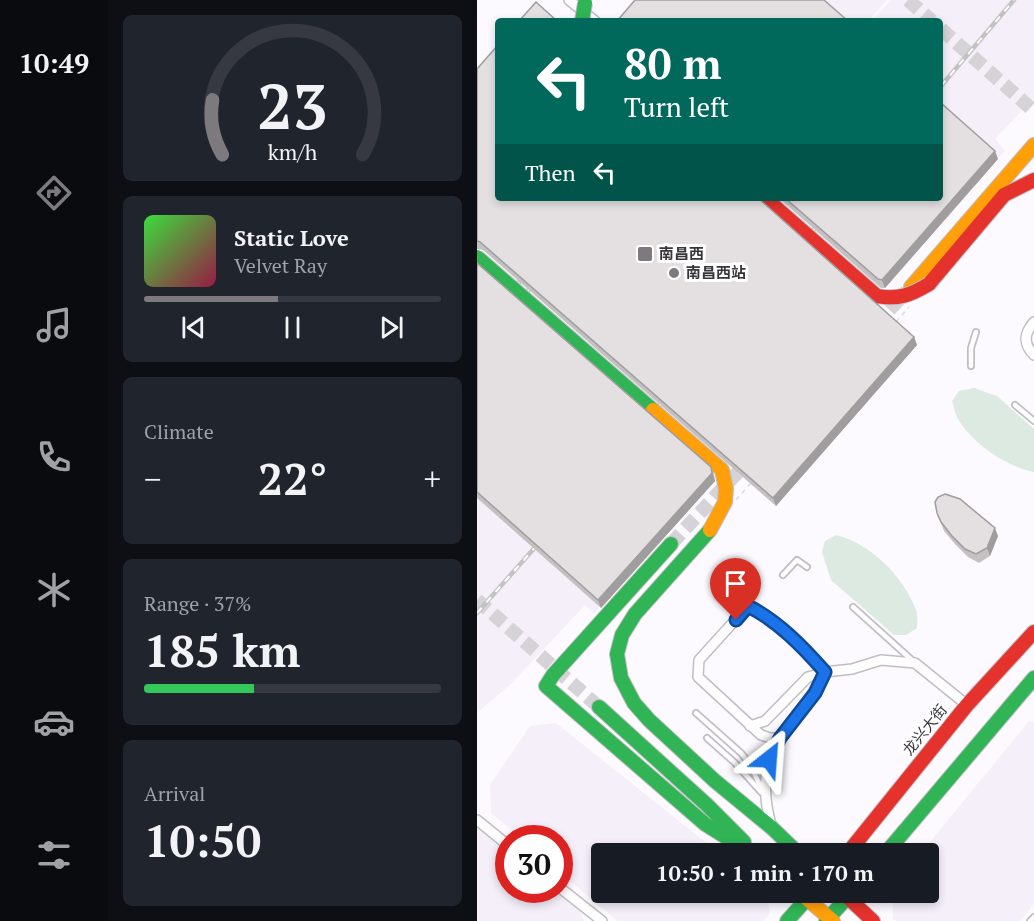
<!DOCTYPE html>
<html lang="en">
<head>
<meta charset="utf-8">
<style>
	:root { --surface:#171b24; --page:#20242c; --text:#f1f3f6; --muted:#9ea1a6; --line:#363941; --accent:#7d7a7f }
	body { margin:0; font-family:"PT Serif","Noto Sans SC",serif; background:var(--page); color:var(--text); height:100vh; display:flex; flex-direction:column; font-size:22px; white-space:nowrap }
	* { box-sizing:border-box; margin:0 }
	p { font-size:20px; color:var(--muted) }
	.icon { flex:none; width:33px; height:33px; fill:none; stroke:currentColor; stroke-width:2; stroke-linecap:round; stroke-linejoin:round }
	.map { position:relative; flex:1; overflow:hidden }
	.sheet { display:flex; flex-direction:column; gap:15px; padding:15px; background:#0d0f14; width:369px }
	.sheet>* { flex:none }
	.hud { position:absolute; left:18px; top:18px; width:448px; height:183px; border-radius:6px; box-shadow:0 3px 9px #0003; background:#00695c; color:#fff; overflow:hidden }
	.speed { position:absolute; left:18px; top:825px; display:flex; gap:12px; font-size:30px; font-weight:700; text-align:center }
	.speed>* { display:grid; place-content:center; width:78px; height:78px; border-radius:50%; background:var(--surface); box-shadow:0 3px 9px #0003; line-height:1 }
	.speed .limit { border:9px solid #d22; background:#fff; color:#111 }
	.pin { position:absolute; display:grid; place-items:center; width:51px; height:51px; color:#fff; margin:-62px -26px; border-radius:50% 50% 50% 0; rotate:-45deg; box-shadow:0 0 6px #0007 }
	.pin .icon { rotate:45deg }
	.me { position:absolute; width:66px; margin:-33px; rotate:28deg; stroke-linejoin:round; filter:drop-shadow(0 0 4px #0008) }
	.turn { display:flex; align-items:center; gap:21px; height:126px; padding:0 30px; font-size:27px }
	.turn .icon { width:78px; height:78px; stroke-width:2.5 }
	.turn b { display:block; font-size:42px; line-height:51px }
	.then { display:flex; align-items:center; height:57px; padding:0 30px; background:#0003; gap:12px; font-size:22px }
	.big { font-size:45px; font-weight:800; line-height:1.1 }
	.sheet .card { flex:1; display:flex; flex-direction:column; justify-content:center; gap:9px; min-width:0; padding:0 21px; border-radius:9px; background:var(--page) }
	.sheet .dial { align-items:center; gap:0 }
	.dial svg { height:156px; overflow:visible; fill:none; stroke:var(--line); stroke-width:7; stroke-linecap:round; text-anchor:middle }
	.dial text { fill:var(--text); stroke:none }
	.song { display:flex; align-items:center; gap:18px }
	.cover { width:72px; height:72px; border-radius:9px; background:linear-gradient(135deg,hsl(120 70% 55%),hsl(340 70% 35%)) }
	.played { height:6px; border-radius:3px; background:linear-gradient(90deg,var(--accent) 45%,var(--line) 45%) }
	.keys { display:flex; justify-content:space-around; direction:ltr }
	.heat { display:flex; justify-content:space-between; align-items:center; font-size:33px; direction:ltr }
	.charge { height:9px; border-radius:4px; background:linear-gradient(90deg,#34c759 37%,var(--line) 0) }
	.trip { position:absolute; left:114px; top:843px; width:348px; height:60px; border-radius:6px; background:var(--surface); box-shadow:0 3px 9px #0003; font-weight:800; line-height:60px; text-align:center }
	main { display:flex; flex:1; min-height:0 }
	.tabs { display:flex; flex-direction:column; width:108px; justify-content:space-around; align-items:center; background:#090b0e; color:var(--muted) }
	.tabs .icon { width:42px; height:42px }
	.tabs .on { color:var(--accent) }
	.tabs b { font-size:27px; color:var(--text) }
	.map>svg:first-child { display:block }
	.built { fill:#f5effa }
	.green { fill:#ddeae1 }
	.lines { fill:none; stroke-linecap:round; stroke-linejoin:round }
	.secondary-tunnel { stroke:#d5d3d7; stroke-width:14; stroke-dasharray:14 7; stroke-linecap:butt }
	.lane-casing { stroke:#c1bec3; stroke-width:8 }
	.street-casing { stroke:#c1bec3; stroke-width:12 }
	.fast-casing { stroke:#c1bec3; stroke-width:16 }
	.slow-casing { stroke:#c1bec3; stroke-width:16 }
	.jam-casing { stroke:#c1bec3; stroke-width:16 }
	.path { stroke:#dcdbdc; stroke-width:1.5; stroke-dasharray:4.5 4.5; stroke-linecap:butt }
	.lane { stroke:#fffeff; stroke-width:4.5 }
	.street { stroke:#fffeff; stroke-width:9 }
	.fast { stroke:#30b455; stroke-width:14 }
	.slow { stroke:#ff9f0a; stroke-width:14 }
	.jam { stroke:#e5322d; stroke-width:14 }
	.rail-casing { stroke:#c2c2c2; stroke-width:4.5 }
	.rail { stroke:#fff; stroke-width:2; stroke-dasharray:7; stroke-linecap:butt }
	.fast-bridge-casing { stroke:#c1bec3; stroke-width:16; stroke-linecap:butt }
	.slow-bridge-casing { stroke:#c1bec3; stroke-width:16; stroke-linecap:butt }
	.jam-bridge-casing { stroke:#c1bec3; stroke-width:16; stroke-linecap:butt }
	.fast-bridge { stroke:#30b455; stroke-width:14 }
	.slow-bridge { stroke:#ff9f0a; stroke-width:14 }
	.jam-bridge { stroke:#e5322d; stroke-width:14 }
	.wall { fill:#c4c1c2 }
	.shaded-wall { fill:#a09d9e }
	.building { fill:#e4e0e1; stroke:#a09d9e; stroke-width:1.5 }
	.route-casing { stroke:#114b97; stroke-width:15 }
	.route { stroke:#1a73e8; stroke-width:10 }
	.poi-dot { fill:#7d7a7f; stroke:#fff; stroke-width:2 }
	.labels { text-anchor:middle; stroke-width:6; stroke-linejoin:round; paint-order:stroke }
	.poi-label { font-size:15px; font-weight:bold; fill:#38353b; stroke:#fff; text-anchor:start }
	.street-label { font-size:15px; fill:#38353b; stroke:#fff }
</style>
</head>
<body>
<main>
<nav class="tabs">
<b>10:49</b>
<svg class="icon on" aria-label="directions" viewBox="0 0 24 24"><path d="M12 3l9 9-9 9-9-9zM9 14v-3h6M13 9l2 2-2 2"/></svg>
<svg class="icon" aria-label="music" viewBox="0 0 24 24"><path d="M9 18V5l10-2v13"/><circle cx="6" cy="18" r="3"/><circle cx="16" cy="16" r="3"/></svg>
<svg class="icon" aria-label="phone" viewBox="0 0 24 24"><path d="M5 4h4l2 5-3 2q2 4 5 5l2-3 5 2v4C11 20 4 13 5 4z"/></svg>
<svg class="icon" aria-label="climate" viewBox="0 0 24 24"><path d="M12 3v18M4 7l16 10M4 17L20 7"/></svg>
<svg class="icon" aria-label="car" viewBox="0 0 24 24"><path d="M5 17H2v-5l4-1 3-4h7l3 4 3 1v5h-3M9 17h6M6 11h13"/><circle cx="7" cy="17" r="2"/><circle cx="17" cy="17" r="2"/></svg>
<svg class="icon" aria-label="filters" viewBox="0 0 24 24"><path d="M4 7h16M4 17h16"/><circle cx="9" cy="7" r="2"/><circle cx="15" cy="17" r="2"/></svg>
</nav>
<section class="sheet">
<div class="card dial"><svg viewBox="0 0 100 80">
<path d="M14 69A42 42 0 1 1 86 69"/>
<path d="M14 69A42 42 0 0 1 9 41" stroke="#7d7a7f"/>
<text x="50" y="56" font-size="32" font-weight="700">23</text>
<text x="50" y="72" font-size="11">km/h</text>
</svg></div>
<div class="card">
<div class="song"><i class="cover"></i><div><b>Static Love</b><p>Velvet Ray</p></div></div>
<div class="played"></div>
<div class="keys"><svg class="icon" aria-label="previous" viewBox="0 0 24 24"><path d="M18 5L8 12l10 7zM5 5v14"/></svg><svg class="icon" aria-label="pause" viewBox="0 0 24 24"><path d="M8 5v14M16 5v14"/></svg><svg class="icon" aria-label="next" viewBox="0 0 24 24"><path d="M6 5l10 7-10 7zM19 5v14"/></svg></div>
</div>
<div class="card"><p>Climate</p>
<div class="heat"><a>−</a><b class="big">22°</b><a>+</a></div>
</div>
<div class="card"><p>Range · 37%</p><b class="big">185 km</b><div class="charge"></div></div>
<div class="card"><p>Arrival</p><b class="big">10:50</b></div>
</section>
<div class="map">
<svg width="557" height="921" viewBox="0 0 557 921">
	<rect width="100%" height="100%" fill="#fcfafe"/>
	<g class="built">
		<path d="M170 0H410L391 21H151Z"/>
		<path d="M414 0H557V98L518 139 528 151 117 613 108 605 35 683 0 713V469L239 198H464V21H395Z"/>
		<path d="M552 721 557 722V904L543 921H419L416 919V893L452 892V854L444 853Z"/>
		<path d="M79 723 242 853 124 854V892L290 893 293 913 286 921H140L83 872 82 838H44L14 813 13 785 53 726Z"/>
		<path d="M0 828H12L31 845 32 890H80L104 912 107 921H0Z"/>
	</g>
	<g class="green">
		<path d="M497 388 520 396 557 429V472C528 466 496 444 481 419 478 414 477 406 475 401L482 391Z"/>
		<path d="M359 535C393 543 427 577 439 610 441 615 440 622 440 628L429 635H417L354 580 345 552 348 541Z"/>
	</g>
	<g class="lines">
		<g class="secondary-tunnel">
			<path d="M431 0 455 21"/>
			<path d="M464 29 557 111"/>
			<path d="M398 325 430 291"/>
			<path d="M194 544 272 460"/>
			<path d="M0 600 122 707"/>
		</g>
		<defs>
			<g id="lane">
				<path d="M494 366V348L499 332"/>
				<path d="M538 405 557 421"/>
				<path d="M306 575 320 560 330 567"/>
				<path d="M376 607 436 661"/>
				<path d="M219 713 264 753 273 764 287 794"/>
				<path d="M230 738 258 763 284 792"/>
				<path d="M553 921 557 917"/>
			</g>
			<g id="street">
				<path d="M92 0 118 21"/>
				<path d="M557 322C547 333 546 344 557 355"/>
				<path d="M273 726 288 721 331 677 348 672C326 647 301 621 271 606L222 660 221 677 284 735 293 738H303"/>
				<path d="M0 820 32 846"/>
				<path d="M295 828C271 747 318 734 348 672L375 669 404 660 438 663 490 705"/>
				<path d="M82 887 125 921"/>
			</g>
			<g id="fast">
				<path d="M233 530 158 614 145 635 140 654 144 678 157 703 172 720 238 781 295 828 322 854"/>
				<path d="M194 544 76 675 69 686 228 824 276 854"/>
				<path d="M122 707 230 805 267 842"/>
				<path d="M408 854 557 678"/>
				<path d="M310 921 336 892"/>
				<path d="M349 921 375 892"/>
			</g>
			<g id="slow">
				<path d="M434 287 557 145"/>
				<path d="M322 892 356 921"/>
			</g>
			<g id="jam">
				<path d="M452 284 527 195 557 180"/>
				<path d="M370 854 490 705 557 632"/>
				<path d="M365 892 396 921"/>
			</g>
		</defs>
		<use href="#lane" class="lane-casing"/>
		<use href="#street" class="street-casing"/>
		<use href="#fast" class="fast-casing"/>
		<use href="#slow" class="slow-casing"/>
		<use href="#jam" class="jam-casing"/>
		<g class="path">
			<path d="M419 322 432 307"/>
			<path d="M259 500 274 483"/>
		</g>
		<use href="#lane" class="lane"/>
		<use href="#street" class="street"/>
		<use href="#fast" class="fast"/>
		<use href="#slow" class="slow"/>
		<use href="#jam" class="jam"/>
		<defs>
			<g id="rail">
				<path d="M464 86 537 0"/>
				<path d="M317 252 365 198"/>
				<path d="M31 313 63 277"/>
				<path d="M0 329 53 270"/>
				<path d="M163 428 194 392"/>
				<path d="M0 613 68 536"/>
			</g>
		</defs>
		<use href="#rail" class="rail-casing"/>
		<use href="#rail" class="rail"/>
		<defs>
			<g id="fast-bridge">
				<path d="M105 21 108 3"/>
				<path d="M0 257 176 410"/>
			</g>
			<path id="slow-bridge" d="M176 410 245 470 249 489 248 502 233 530"/>
			<path id="jam-bridge" d="M288 198 400 296C421 300 434 295 452 284"/>
		</defs>
		<use href="#fast-bridge" class="fast-bridge-casing"/>
		<use href="#slow-bridge" class="slow-bridge-casing"/>
		<use href="#jam-bridge" class="jam-bridge-casing"/>
		<use href="#fast-bridge" class="fast-bridge"/>
		<use href="#slow-bridge" class="slow-bridge"/>
		<use href="#jam-bridge" class="jam-bridge"/>
	</g>
	<g class="wall">
		<path d="M0 69 437 337 440 345 299 506 6 250 0 249Z"/>
		<path d="M521 159 408 288H404L302 198H464Z"/>
		<path d="M0 263 234 467 237 475 238 481 124 608 0 498Z"/>
		<path d="M460 513 521 536 513 556 502 563 491 557 478 544 467 531Z"/>
	</g>
	<g class="shaded-wall">
		<path d="M518 151 521 159 408 288 405 280Z"/>
		<path d="M437 337 440 345 299 506 296 498Z"/>
		<path d="M234 467 238 481 124 608 121 600Z"/>
		<path d="M518 528 521 536 513 556 510 548Z"/>
	</g>
	<g class="building">
		<path d="M158 0H347L371 21H140Z"/>
		<path d="M59 2 80 21H42Z"/>
		<path d="M21 45V198H281L437 337 296 498 3 242 0 241V69Z"/>
		<path d="M464 103 518 151 405 280 401 279 308 198H464Z"/>
		<path d="M0 263 234 467 235 473 121 600 0 492Z"/>
		<path d="M468 494 483 499 518 528 510 548 499 554 488 549 475 536 464 522 460 513 458 502 461 497Z"/>
	</g>
	<g class="lines">
		<defs>
			<path id="route" d="M259 620 271 606C301 621 326 647 348 672L338 693 303 738 292 759"/>
		</defs>
		<use href="#route" class="route-casing"/>
		<use href="#route" class="route"/>
	</g>
	<g class="poi-dot">
		<rect x="160" y="246" width="16" height="16" rx="3"/>
		<circle cx="197" cy="273" r="6"/>
	</g>
	<g class="labels">
		<g class="poi-label">
			<text x="182" y="259">南昌西</text>
			<text x="209" y="278">南昌西站</text>
		</g>
		<g class="street-label">
			<text transform="translate(448 730) rotate(-51)" y="5">龙兴大街</text>
		</g>
	</g>
</svg>
<div class="speed"><div class="limit">30</div></div>
<div class="pin" style="left:259px;top:620px;background:#d93025"><svg class="icon" aria-label="arrive" viewBox="0 0 24 24"><path d="M6 21V4h12l-3 4 3 4H6"/></svg></div>
<svg class="me" style="left:292px;top:759px" viewBox="-20 -20 40 40"><path d="M0-17L14 15 0 8-14 15z" fill="#1a73e8" stroke="#fff" stroke-width="4"/></svg>
<div class="trip">10:50 · 1 min · 170 m</div>
<div class="hud">
<div class="turn"><svg class="icon" aria-label="left" viewBox="0 0 24 24"><path d="M17 20v-9H6M10 6l-5 5 5 5"/></svg><div><b>80 m</b>Turn left</div></div>
<div class="then">Then<svg class="icon" aria-label="left" viewBox="0 0 24 24"><path d="M17 20v-9H6M10 6l-5 5 5 5"/></svg></div>
</div>
</div>
</main>
</body>
</html>
